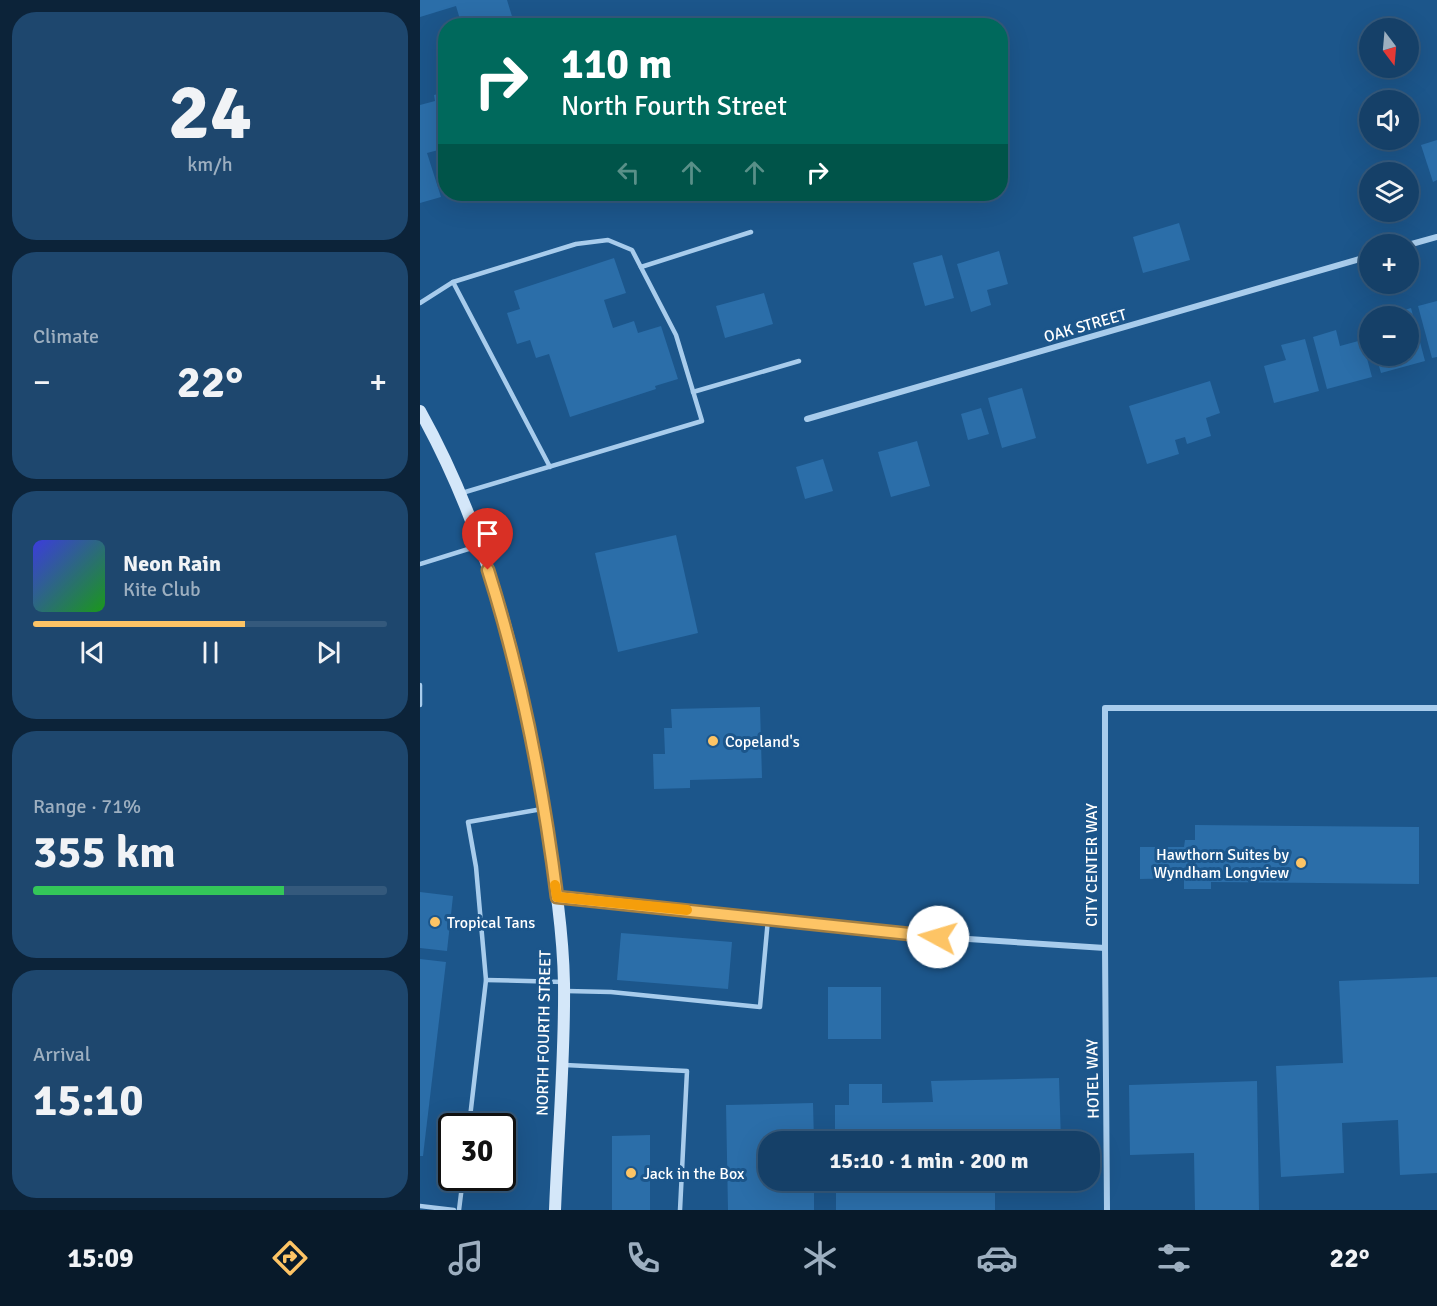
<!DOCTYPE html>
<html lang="en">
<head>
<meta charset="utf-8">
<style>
	:root { --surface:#154068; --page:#1e476e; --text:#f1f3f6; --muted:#9dafc0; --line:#34597c; --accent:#fdc465 }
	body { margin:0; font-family:Signika,sans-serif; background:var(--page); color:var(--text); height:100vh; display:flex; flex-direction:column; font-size:22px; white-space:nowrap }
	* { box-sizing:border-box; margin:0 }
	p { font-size:20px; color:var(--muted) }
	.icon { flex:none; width:33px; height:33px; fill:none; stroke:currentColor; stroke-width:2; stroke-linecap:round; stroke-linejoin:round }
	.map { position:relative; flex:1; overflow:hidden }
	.drawer { display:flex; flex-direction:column; gap:12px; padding:12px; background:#0c2339; width:420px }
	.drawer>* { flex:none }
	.banner { position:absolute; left:18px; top:18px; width:570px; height:183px; border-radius:24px; box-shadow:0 6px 24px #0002,0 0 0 2px var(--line); background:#00695c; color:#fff; overflow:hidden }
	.needle { width:39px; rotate:164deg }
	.buttons { position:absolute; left:939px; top:18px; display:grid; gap:12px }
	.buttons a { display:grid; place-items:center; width:60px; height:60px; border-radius:50%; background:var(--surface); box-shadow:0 6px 24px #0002,0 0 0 2px var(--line); font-size:30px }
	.speed { position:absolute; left:18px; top:1113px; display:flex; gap:12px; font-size:30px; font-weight:700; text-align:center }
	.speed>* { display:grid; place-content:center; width:78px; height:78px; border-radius:50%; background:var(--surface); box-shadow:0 6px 24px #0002,0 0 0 2px var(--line); line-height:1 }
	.speed .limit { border:3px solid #111; border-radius:9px; background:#fff; color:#111 }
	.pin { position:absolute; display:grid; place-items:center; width:51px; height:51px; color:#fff; margin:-62px -26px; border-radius:50% 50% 50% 0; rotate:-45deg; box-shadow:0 0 6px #0007 }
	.pin .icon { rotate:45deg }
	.me { position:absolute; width:66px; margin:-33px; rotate:276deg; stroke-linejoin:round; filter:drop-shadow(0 0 4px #0008) }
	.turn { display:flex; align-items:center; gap:21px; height:126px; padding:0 24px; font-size:27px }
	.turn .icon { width:78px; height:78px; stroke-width:2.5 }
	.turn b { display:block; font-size:42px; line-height:51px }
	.lanes { display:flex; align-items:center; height:57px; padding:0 24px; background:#0003; justify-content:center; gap:30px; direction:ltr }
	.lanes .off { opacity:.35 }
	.big { font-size:45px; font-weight:700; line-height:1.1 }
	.drawer .tile { flex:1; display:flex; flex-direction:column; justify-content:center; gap:9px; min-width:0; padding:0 21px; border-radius:24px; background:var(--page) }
	.drawer .dial { align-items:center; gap:0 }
	.dial b { font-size:78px; line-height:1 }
	.song { display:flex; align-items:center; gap:18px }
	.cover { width:72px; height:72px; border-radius:9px; background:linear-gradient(135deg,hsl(240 70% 55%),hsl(120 70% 35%)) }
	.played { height:6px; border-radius:3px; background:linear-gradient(90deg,var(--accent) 60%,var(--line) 60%) }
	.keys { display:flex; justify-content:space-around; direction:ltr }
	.heat { display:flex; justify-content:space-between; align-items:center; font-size:33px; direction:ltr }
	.charge { height:9px; border-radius:4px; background:linear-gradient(90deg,#34c759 71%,var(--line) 0) }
	.trip { position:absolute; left:338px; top:1131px; width:342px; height:60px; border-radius:24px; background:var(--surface); box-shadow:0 6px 24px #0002,0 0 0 2px var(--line); font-weight:700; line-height:60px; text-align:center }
	.menu { display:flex; height:96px; justify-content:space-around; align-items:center; background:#081a2a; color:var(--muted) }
	.menu .icon { width:42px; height:42px }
	.menu .on { color:var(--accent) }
	.menu b { font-size:27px; color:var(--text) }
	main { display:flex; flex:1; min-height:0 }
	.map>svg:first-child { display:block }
	.building { fill:#2b6ea9 }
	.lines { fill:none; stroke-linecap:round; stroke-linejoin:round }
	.service { stroke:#a8ccec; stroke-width:4.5 }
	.minor { stroke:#a8ccec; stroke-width:6 }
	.secondary { stroke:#d4e7f9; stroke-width:12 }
	.route-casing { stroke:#a47f42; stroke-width:15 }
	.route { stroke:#fdc465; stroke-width:10 }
	.slow { stroke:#f59e0b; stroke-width:10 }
	.poi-dot { fill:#fdc465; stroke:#1c568b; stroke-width:2 }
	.labels { text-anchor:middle; stroke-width:6; stroke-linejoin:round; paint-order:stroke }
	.street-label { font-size:16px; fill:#fff; stroke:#1c568b }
	.poi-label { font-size:16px; fill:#fff; stroke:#1c568b; text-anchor:start }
</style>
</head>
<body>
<main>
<section class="drawer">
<div class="tile dial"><b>24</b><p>km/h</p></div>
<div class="tile"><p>Climate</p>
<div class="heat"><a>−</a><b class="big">22°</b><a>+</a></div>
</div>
<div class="tile">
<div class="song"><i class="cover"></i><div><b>Neon Rain</b><p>Kite Club</p></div></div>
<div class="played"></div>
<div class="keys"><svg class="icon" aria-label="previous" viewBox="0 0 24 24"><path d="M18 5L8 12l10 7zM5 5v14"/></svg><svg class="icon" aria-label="pause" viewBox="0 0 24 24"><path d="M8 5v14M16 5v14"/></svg><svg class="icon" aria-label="next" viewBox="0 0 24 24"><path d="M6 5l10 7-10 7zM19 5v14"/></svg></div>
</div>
<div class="tile"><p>Range · 71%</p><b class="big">355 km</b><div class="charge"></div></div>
<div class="tile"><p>Arrival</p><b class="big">15:10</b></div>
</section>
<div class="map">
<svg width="1017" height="1210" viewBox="0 0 1017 1210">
	<rect width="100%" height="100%" fill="#1c568b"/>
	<g class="building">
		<path d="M0 0H87L95 26H42L36 6 0 17Z"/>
		<path d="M26 92V148L7 153 21 197 0 203V105L15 101 14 95Z"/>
		<path d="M1017 140V180L1013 182 1001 145Z"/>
		<path d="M759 223 770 260 723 273 713 237Z"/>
		<path d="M579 251 588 284 567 290 571 305 551 312 537 264Z"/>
		<path d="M522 255 534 298 505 306 493 263Z"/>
		<path d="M194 258 206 293 184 300 193 328 214 321 218 333 241 326 258 379 235 386 236 389 150 417 129 354 116 358 110 340 97 344 87 313 100 309 94 291Z"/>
		<path d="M344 293 353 324 305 338 296 306Z"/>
		<path d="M1017 301V357L1012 358 998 306Z"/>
		<path d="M991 308 1005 361 961 373 956 356H988V316H964Z"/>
		<path d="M916 330 920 346 942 340 952 377 907 389 893 337Z"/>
		<path d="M885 339 899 391 854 403 844 366 866 360 861 345Z"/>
		<path d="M790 381 800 413 786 418 791 436 767 444 765 437 755 440 759 454 727 464 709 406Z"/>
		<path d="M602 388 616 438 582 448 568 398Z"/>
		<path d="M561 408 569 434 548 440 541 414Z"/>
		<path d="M497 441 510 486 471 497 458 452Z"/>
		<path d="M403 459 413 491 385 499 376 467Z"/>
		<path d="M256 535 278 633 198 652 175 553Z"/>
		<path d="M340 707 342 778 270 780V788L234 789 233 754H245L244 728H252L251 709Z"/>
		<path d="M775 825 999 827V884L791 882V889H764V878L720 879V847H764L765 840H775Z"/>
		<path d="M0 892 33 896 27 951 0 948Z"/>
		<path d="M201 933 312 942 308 989 197 980Z"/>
		<path d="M0 959 26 962 3 1156H0Z"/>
		<path d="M1017 977V1173L980 1175 978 1120 922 1123 924 1173 861 1177 856 1066 923 1063 919 981Z"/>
		<rect x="408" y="987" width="53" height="52"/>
		<path d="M639 1078 641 1142H415V1105H429V1084H462V1103L513 1102 511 1081Z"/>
		<path d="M837 1081 839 1210H775L774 1153 710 1155 709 1085Z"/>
		<path d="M393 1103 394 1142H348V1180H394V1210H308L306 1105Z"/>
		<path d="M230 1135V1210H192V1136Z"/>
		<rect x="416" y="1180" width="159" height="30"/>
	</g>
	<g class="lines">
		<g class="service">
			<path d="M221 267 331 232"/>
			<path d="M0 303 33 282"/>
			<path d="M273 392 379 361"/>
			<path d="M42 493 282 421 256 335 212 250 188 240 156 244 33 282 130 467"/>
			<path d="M0 564 58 546"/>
			<path d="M0 685V705"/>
			<path d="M66 980 144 982"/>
			<path d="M146 991 191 992 340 1007 348 919"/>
			<path d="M145 1065 267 1071 260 1210"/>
			<path d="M49 1126 66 980 56 867 48 822 122 809"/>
			<path d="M0 1206 34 1210"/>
			<path d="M39 1210 43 1178"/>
		</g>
		<g class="minor">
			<path d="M988 245 1017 237"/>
			<path d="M387 419 950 256"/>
			<path d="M138 897 518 937 685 948V708H1017"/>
			<path d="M685 948 687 1210"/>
		</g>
		<path class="secondary" d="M0 411C72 540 105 685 127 830 135 880 143 932 144 983 145 1059 138 1135 135 1210"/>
	</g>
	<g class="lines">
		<defs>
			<path id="route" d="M68 570C102 677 123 786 137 897L518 937"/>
		</defs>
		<use href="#route" class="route-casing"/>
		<use href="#route" class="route"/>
		<path class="slow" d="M135 885 137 897 267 910"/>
	</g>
	<g class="poi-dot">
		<circle cx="293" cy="741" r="6"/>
		<circle cx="881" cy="863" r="6"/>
		<circle cx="15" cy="922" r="6"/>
		<circle cx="211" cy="1173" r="6"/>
	</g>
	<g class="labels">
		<g class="street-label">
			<text transform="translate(665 325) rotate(-16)" y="6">OAK STREET</text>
			<text transform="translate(671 865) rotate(-90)" y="6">CITY CENTER WAY</text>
			<text transform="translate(123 1033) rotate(-89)" y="6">NORTH FOURTH STREET</text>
			<text transform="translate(672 1079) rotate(-91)" y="6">HOTEL WAY</text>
		</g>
		<g class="poi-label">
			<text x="305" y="747">Copeland's</text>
			<text x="869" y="860" text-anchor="end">Hawthorn Suites by<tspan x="869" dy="18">Wyndham Longview</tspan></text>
			<text x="27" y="928">Tropical Tans</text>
			<text x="223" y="1179">Jack in the Box</text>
		</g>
	</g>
</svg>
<div class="buttons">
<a><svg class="needle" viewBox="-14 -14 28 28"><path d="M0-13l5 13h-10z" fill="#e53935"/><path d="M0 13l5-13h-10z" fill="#9dafc0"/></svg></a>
<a><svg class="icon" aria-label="sound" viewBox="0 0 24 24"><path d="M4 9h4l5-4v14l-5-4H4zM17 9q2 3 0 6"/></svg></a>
<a><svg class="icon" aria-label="layers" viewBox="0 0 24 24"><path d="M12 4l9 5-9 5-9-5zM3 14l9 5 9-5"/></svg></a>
<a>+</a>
<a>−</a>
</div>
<div class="speed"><div class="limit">30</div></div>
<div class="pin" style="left:68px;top:570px;background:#d93025"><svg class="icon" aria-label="arrive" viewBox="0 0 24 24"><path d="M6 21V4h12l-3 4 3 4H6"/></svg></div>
<svg class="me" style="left:518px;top:937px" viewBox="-20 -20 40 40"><circle r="19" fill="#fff"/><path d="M0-13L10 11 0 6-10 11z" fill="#fdc465"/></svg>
<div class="trip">15:10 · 1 min · 200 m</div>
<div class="banner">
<div class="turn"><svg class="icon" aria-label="right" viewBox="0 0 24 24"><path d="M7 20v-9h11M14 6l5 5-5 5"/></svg><div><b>110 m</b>North Fourth Street</div></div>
<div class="lanes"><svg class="icon off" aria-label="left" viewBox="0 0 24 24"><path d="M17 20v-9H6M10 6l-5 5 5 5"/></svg><svg class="icon off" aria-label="ahead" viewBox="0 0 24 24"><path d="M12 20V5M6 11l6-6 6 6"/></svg><svg class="icon off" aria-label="ahead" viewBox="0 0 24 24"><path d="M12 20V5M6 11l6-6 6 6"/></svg><svg class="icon" aria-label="right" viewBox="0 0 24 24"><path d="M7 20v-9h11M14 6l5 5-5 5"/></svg></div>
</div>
</div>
</main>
<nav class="menu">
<b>15:09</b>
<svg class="icon on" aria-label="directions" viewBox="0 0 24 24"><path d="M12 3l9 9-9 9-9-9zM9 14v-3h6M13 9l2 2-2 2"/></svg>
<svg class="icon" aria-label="music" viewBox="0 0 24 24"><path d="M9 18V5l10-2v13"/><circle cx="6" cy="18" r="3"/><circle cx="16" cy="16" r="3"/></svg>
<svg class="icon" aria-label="phone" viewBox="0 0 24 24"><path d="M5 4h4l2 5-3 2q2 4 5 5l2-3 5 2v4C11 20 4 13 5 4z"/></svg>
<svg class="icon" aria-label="climate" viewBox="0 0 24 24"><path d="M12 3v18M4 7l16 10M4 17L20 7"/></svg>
<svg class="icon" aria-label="car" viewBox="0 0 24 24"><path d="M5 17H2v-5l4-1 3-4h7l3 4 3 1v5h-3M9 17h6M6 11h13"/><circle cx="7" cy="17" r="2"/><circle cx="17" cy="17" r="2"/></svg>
<svg class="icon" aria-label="filters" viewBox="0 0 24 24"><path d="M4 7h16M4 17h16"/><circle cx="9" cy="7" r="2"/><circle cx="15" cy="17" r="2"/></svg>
<b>22°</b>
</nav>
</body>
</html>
